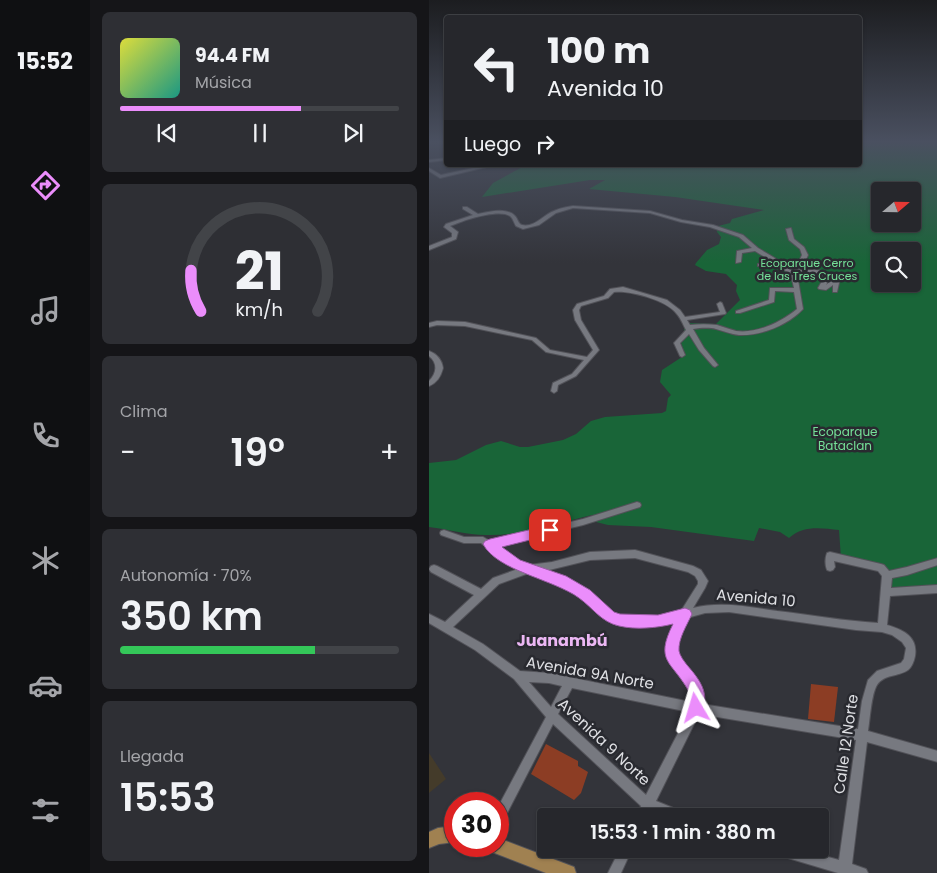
<!DOCTYPE html>
<html lang="es">
<head>
<meta charset="utf-8">
<style>
	:root { --surface:#26272c; --page:#2e2f34; --text:#f1f3f6; --muted:#a4a5a9; --line:#424448; --accent:#eb8dfb }
	body { margin:0; font-family:Poppins,sans-serif; background:var(--page); color:var(--text); height:100vh; display:flex; flex-direction:column; font-size:19px; white-space:nowrap }
	* { box-sizing:border-box; margin:0 }
	p { font-size:16px; color:var(--muted) }
	.icon { flex:none; width:28px; height:28px; fill:none; stroke:currentColor; stroke-width:2; stroke-linecap:round; stroke-linejoin:round }
	.map { position:relative; flex:1; overflow:hidden }
	.details { display:flex; flex-direction:column; gap:12px; padding:12px; background:#151518; width:339px }
	.details>* { flex:none }
	.banner { position:absolute; left:15px; top:15px; width:418px; height:152px; border-radius:5px; box-shadow:0 1px 4px #0004,0 0 0 1px var(--line); background:#26272c; color:var(--text); overflow:hidden }
	.needle { width:32px; rotate:70deg }
	.fabs { position:absolute; left:442px; top:182px; display:grid; gap:10px }
	.fabs a { display:grid; place-items:center; width:50px; height:50px; border-radius:5px; background:var(--surface); box-shadow:0 1px 4px #0004,0 0 0 1px var(--line); font-size:25px }
	.speed { position:absolute; left:15px; top:792px; display:flex; gap:10px; font-size:25px; font-weight:700; text-align:center }
	.speed>* { display:grid; place-content:center; width:65px; height:65px; border-radius:50%; background:var(--surface); box-shadow:0 1px 4px #0004,0 0 0 1px var(--line); line-height:1 }
	.speed .limit { border:8px solid #d22; background:#fff; color:#111 }
	.pin { position:absolute; display:grid; place-items:center; width:42px; height:42px; color:#fff; margin:-21px; border-radius:10px; box-shadow:0 2px 8px #0006 }
	.me { position:absolute; width:55px; margin:-28px; rotate:353deg; stroke-linejoin:round; filter:drop-shadow(0 0 4px #0008) }
	.turn { display:flex; align-items:center; gap:18px; height:105px; padding:0 20px; font-size:22px }
	.turn .icon { width:65px; height:65px; stroke-width:2.5 }
	.turn b { display:block; font-size:35px; line-height:42px }
	.then { display:flex; align-items:center; height:48px; padding:0 20px; background:#0003; gap:10px; font-size:19px }
	.big { font-size:38px; font-weight:600; line-height:1.1 }
	.details .tile { flex:1; display:flex; flex-direction:column; justify-content:center; gap:8px; min-width:0; padding:0 18px; border-radius:8px; background:var(--page) }
	.details .dial { align-items:center; gap:0 }
	.dial svg { height:130px; overflow:visible; fill:none; stroke:var(--line); stroke-width:7; stroke-linecap:round; text-anchor:middle }
	.dial text { fill:var(--text); stroke:none }
	.song { display:flex; align-items:center; gap:15px }
	.cover { width:60px; height:60px; border-radius:8px; background:linear-gradient(135deg,hsl(60 70% 55%),hsl(170 70% 35%)) }
	.played { height:5px; border-radius:2px; background:linear-gradient(90deg,var(--accent) 65%,var(--line) 65%) }
	.keys { display:flex; justify-content:space-around; direction:ltr }
	.heat { display:flex; justify-content:space-between; align-items:center; font-size:28px; direction:ltr }
	.charge { height:8px; border-radius:4px; background:linear-gradient(90deg,#34c759 70%,var(--line) 0) }
	.trip { position:absolute; left:108px; top:808px; width:292px; height:50px; border-radius:5px; background:var(--surface); box-shadow:0 1px 4px #0004,0 0 0 1px var(--line); font-weight:600; line-height:50px; text-align:center }
	main { display:flex; flex:1; min-height:0 }
	.tabs { display:flex; flex-direction:column; width:90px; justify-content:space-around; align-items:center; background:#0f1012; color:var(--muted) }
	.tabs .icon { width:35px; height:35px }
	.tabs .on { color:var(--accent) }
	.tabs b { font-size:22px; color:var(--text) }
	.map>svg:first-child { display:block }
	.medical { fill:#443b2a }
	.green { fill:#196538; fill-rule:evenodd }
	.building { fill:#8c3d24 }
	.lines { fill:none; stroke-linecap:round; stroke-linejoin:round }
	.minor-casing { stroke:#525258; stroke-width:2 }
	.major-casing { stroke:#525258; stroke-width:2 }
	.minor { fill:#777980; fill-rule:evenodd }
	.major { fill:#a08151; fill-rule:evenodd }
	.route { fill:#eb8dfb; stroke:#995ca3 }
	.labels { text-anchor:middle; stroke-width:5; stroke-linejoin:round; paint-order:stroke }
	.far-park-label { font-size:11px; fill:#75e198; stroke:#292a30 }
	.park-label { font-size:12px; fill:#75e198; stroke:#292a30 }
	.near-street-label { font-size:15px; fill:#e0e1e5; stroke:#292a30 }
	.near-neighbourhood-label { font-size:16px; font-weight:bold; fill:#ecb7f4; stroke:#292a30 }
</style>
</head>
<body>
<main>
<nav class="tabs">
<b>15:52</b>
<svg class="icon on" aria-label="directions" viewBox="0 0 24 24"><path d="M12 3l9 9-9 9-9-9zM9 14v-3h6M13 9l2 2-2 2"/></svg>
<svg class="icon" aria-label="music" viewBox="0 0 24 24"><path d="M9 18V5l10-2v13"/><circle cx="6" cy="18" r="3"/><circle cx="16" cy="16" r="3"/></svg>
<svg class="icon" aria-label="phone" viewBox="0 0 24 24"><path d="M5 4h4l2 5-3 2q2 4 5 5l2-3 5 2v4C11 20 4 13 5 4z"/></svg>
<svg class="icon" aria-label="climate" viewBox="0 0 24 24"><path d="M12 3v18M4 7l16 10M4 17L20 7"/></svg>
<svg class="icon" aria-label="car" viewBox="0 0 24 24"><path d="M5 17H2v-5l4-1 3-4h7l3 4 3 1v5h-3M9 17h6M6 11h13"/><circle cx="7" cy="17" r="2"/><circle cx="17" cy="17" r="2"/></svg>
<svg class="icon" aria-label="filters" viewBox="0 0 24 24"><path d="M4 7h16M4 17h16"/><circle cx="9" cy="7" r="2"/><circle cx="15" cy="17" r="2"/></svg>
</nav>
<section class="details">
<div class="tile">
<div class="song"><i class="cover"></i><div><b>94.4 FM</b><p>Música</p></div></div>
<div class="played"></div>
<div class="keys"><svg class="icon" aria-label="previous" viewBox="0 0 24 24"><path d="M18 5L8 12l10 7zM5 5v14"/></svg><svg class="icon" aria-label="pause" viewBox="0 0 24 24"><path d="M8 5v14M16 5v14"/></svg><svg class="icon" aria-label="next" viewBox="0 0 24 24"><path d="M6 5l10 7-10 7zM19 5v14"/></svg></div>
</div>
<div class="tile dial"><svg viewBox="0 0 100 80">
<path d="M14 69A42 42 0 1 1 86 69"/>
<path d="M14 69A42 42 0 0 1 8 44" stroke="#eb8dfb"/>
<text x="50" y="56" font-size="32" font-weight="700">21</text>
<text x="50" y="72" font-size="11">km/h</text>
</svg></div>
<div class="tile"><p>Clima</p>
<div class="heat"><a>−</a><b class="big">19°</b><a>+</a></div>
</div>
<div class="tile"><p>Autonomía · 70%</p><b class="big">350 km</b><div class="charge"></div></div>
<div class="tile"><p>Llegada</p><b class="big">15:53</b></div>
</section>
<div class="map">
<svg width="509" height="873" viewBox="0 0 509 873">
	<rect width="100%" height="100%" fill="#33343a"/>
	<path class="medical" d="M0 753 17 779 0 793Z"/>
	<path class="green" d="M430 141H508V589L458 592 452 568 412 558 410 530C392 528 374 525 360 538L351 532 330 528 325 541 222 527 179 525 167 522 163 515C130 523 95 535 61 535 40 536 20 529 0 527V463L27 460 57 445 72 441 91 447H99L134 440 147 434 162 421 176 417 233 413 237 411 239 398 242 395 231 382 233 370 256 355 252 343 249 341 255 334V325L260 323 287 324 311 300 307 291 308 285 297 274 277 271 266 265 267 263 278 250 290 244 292 237 288 232 289 226 301 223 303 219 335 210 246 197 160 189 176 180H161L53 197 64 183 97 165H430ZM451 191H484V224H451ZM451 251H484V284H451Z"/>
	<g class="building">
		<path d="M382 684 409 687 405 722 379 719Z"/>
		<path d="M117 744 149 761V766L159 772 152 793 145 800 102 774Z"/>
	</g>
	<g class="lines">
		<defs>
			<g id="minor">
				<path d="M18 158V160L0 162V160Z"/>
				<path d="M58 165H66L11 178 0 171V168L12 175Z"/>
				<path d="M144 206 221 211 253 220 284 225 314 235 329 248 349 260 364 271 368 266 373 255 371 249 360 240 357 229 362 228 365 239 375 247 379 255 374 266 370 270C382 270 392 268 402 276L397 285 403 280H407L410 283 408 292H404V285L397 290 390 289 389 288 396 276C387 271 377 274 368 274L374 309C359 325 332 336 310 335 302 334 295 331 287 329 280 327 271 328 264 329L275 348 289 365 286 367 284 366 270 350 260 334 251 343 256 355 253 357 251 356 245 343 257 330C254 324 251 317 247 313 237 300 200 290 185 292L179 298 152 306 150 310 152 320 170 350 147 376 129 385 128 391 125 393 122 391 124 383 143 374 155 360 117 352 103 340 36 326 8 325 0 327V323L8 321 36 322 107 338 121 350 158 357 164 350 146 320 144 310 148 304 175 296 181 289 194 287 238 300 251 310 256 317 291 312 288 304 291 302 293 303 297 313 296 314 258 320 261 325C270 324 279 324 288 325 294 327 300 329 307 331 328 334 352 322 368 309L365 292 346 291 345 302 311 313H307V311L340 300 341 288H365L362 275 346 263 329 266V264L342 261 326 251 313 253 312 262 307 263 308 251 323 248 310 237 281 227 252 222 221 213 144 208 127 213 110 225 94 229 87 226C85 223 84 218 81 216 69 208 33 221 21 226L29 232 27 239 0 250V246L23 237V233L15 227 17 224 44 215 34 209V207H38L49 214C59 212 78 207 86 216 89 219 89 224 93 225 106 228 115 214 125 211 131 208 138 207 144 206Z"/>
				<path d="M0 351C8 354 13 360 14 368 12 376 8 383 0 386V381C8 373 9 363 0 356Z"/>
				<path d="M208 502 211 503 212 505 211 507 154 525 68 546 89 561 100 565 123 562 161 552 206 550 264 566 272 570 279 581 276 588 264 608C292 601 320 607 348 611 382 615 415 621 449 623L453 576 449 571 405 561 406 567 404 570 401 571 398 570C396 565 396 558 398 553L401 552 452 564 455 565 460 571 478 567 509 558V565L478 575 463 578 462 588 509 585V593L461 596 458 625C475 630 489 637 486 656 485 661 483 667 479 670 469 677 455 674 448 685 442 695 441 720 439 731L509 751V762L438 742 423 864 437 869 439 873H409L349 855 345 853 343 849H370L410 860 427 740 270 714 227 801 254 812 256 816H235L222 811 219 816H207L212 806 124 724 73 823 69 825V807L117 717 85 679 46 650 0 623V614L16 622 45 595 2 572 0 569 2 566 5 565 8 566 52 589 64 578 89 569 83 567 52 543H35L12 535 11 533 12 531 15 530 35 537H54L61 541 154 519ZM206 558 259 572 266 576 269 581V584L252 611 229 617 191 616 183 613 159 591 135 577 116 571 161 560ZM100 573 129 583 153 597 177 619 191 624 229 625 247 621C236 643 234 657 251 677 257 684 263 691 262 702L120 673 91 671 54 644 24 627 70 584ZM300 612 427 630 453 632 463 635 473 642 477 648 475 659 472 663 448 671 439 680 433 701 429 729 273 704C274 679 258 677 250 659 244 646 252 629 258 618L276 613ZM100 682 120 683 133 686 122 707ZM143 688 260 712 217 795 129 714Z"/>
				<path d="M191 849H203L192 873H179Z"/>
			</g>
			<g id="major">
				<path d="M26 826V842L10 844 0 848V832L9 828Z"/>
				<path d="M69 838 145 867 147 873H117L63 852 61 846H69Z"/>
			</g>
		</defs>
		<use href="#minor" class="minor-casing"/>
		<use href="#major" class="major-casing"/>
		<use href="#minor" class="minor"/>
		<use href="#major" class="major"/>
	</g>
	<linearGradient id="sky" x2="0" y2="1"><stop stop-color="#1c1d20"/><stop offset="0.54" stop-color="#4a5060"/><stop offset="1" stop-color="#4a5060" stop-opacity="0"/></linearGradient>
	<rect width="509" height="263" fill="url(#sky)"/>
	<path class="route" d="M121 525 125 527 127 530 125 534 73 547 91 560 137 576 161 590 185 612 191 614 229 615 256 608 261 610 263 614C258 625 249 639 250 651 251 656 255 661 258 665 271 680 281 693 273 713L267 716 261 713C258 705 263 698 259 690 243 661 225 662 244 624 228 628 207 630 190 626 172 622 164 608 150 598 124 579 68 571 54 544L56 541 61 539Z"/>
	<g class="labels">
		<g class="far-park-label">
			<text x="378" y="267">Ecoparque Cerro<tspan x="378" dy="13">de las Tres Cruces</tspan></text>
		</g>
		<g class="park-label">
			<text x="416" y="436">Ecoparque<tspan x="416" dy="14">Bataclan</tspan></text>
		</g>
		<g class="near-street-label">
			<text transform="translate(327 598) rotate(5)" y="5">Avenida 10</text>
			<text transform="translate(161 673) rotate(10)" y="5">Avenida 9A Norte</text>
			<text transform="translate(175 742) rotate(43)" y="5">Avenida 9 Norte</text>
			<text transform="translate(417 744) rotate(-82)" y="5">Calle 12 Norte</text>
		</g>
		<g class="near-neighbourhood-label">
			<text x="133" y="646">Juanambú</text>
		</g>
	</g>
</svg>
<div class="fabs">
<a><svg class="needle" viewBox="-14 -14 28 28"><path d="M0-13l5 13h-10z" fill="#e53935"/><path d="M0 13l5-13h-10z" fill="#a4a5a9"/></svg></a>
<a><svg class="icon" aria-label="search" viewBox="0 0 24 24"><circle cx="10" cy="10" r="6"/><path d="M15 15l6 6"/></svg></a>
</div>
<div class="speed"><div class="limit">30</div></div>
<div class="pin" style="left:121px;top:530px;background:#d93025"><svg class="icon" aria-label="arrive" viewBox="0 0 24 24"><path d="M6 21V4h12l-3 4 3 4H6"/></svg></div>
<svg class="me" style="left:267px;top:708px" viewBox="-20 -20 40 40"><path d="M0-17L14 15 0 8-14 15z" fill="#eb8dfb" stroke="#fff" stroke-width="4"/></svg>
<div class="trip">15:53 · 1 min · 380 m</div>
<div class="banner">
<div class="turn"><svg class="icon" aria-label="left" viewBox="0 0 24 24"><path d="M17 20v-9H6M10 6l-5 5 5 5"/></svg><div><b>100 m</b>Avenida 10</div></div>
<div class="then">Luego<svg class="icon" aria-label="right" viewBox="0 0 24 24"><path d="M7 20v-9h11M14 6l5 5-5 5"/></svg></div>
</div>
</div>
</main>
</body>
</html>
